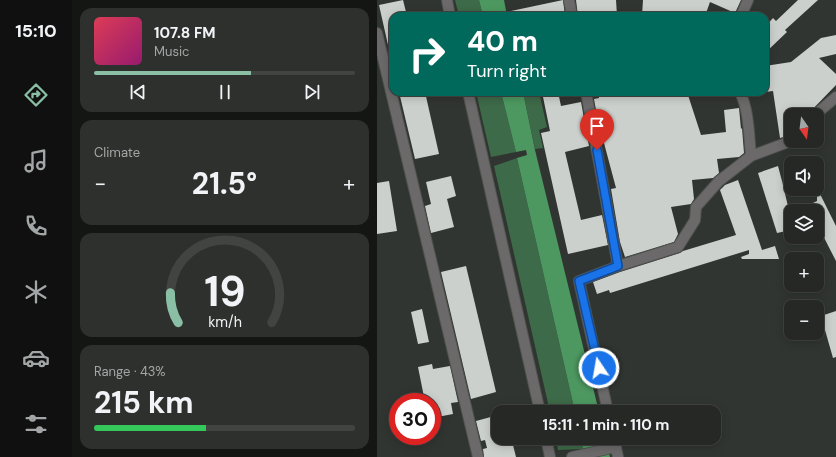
<!DOCTYPE html>
<html lang="en">
<head>
<meta charset="utf-8">
<style>
	:root { --surface:#252825; --page:#2d302d; --text:#f1f3f6; --muted:#a3a6a7; --line:#424442; --accent:#8abfa5 }
	body { margin:0; font-family:"DM Sans",sans-serif; background:var(--page); color:var(--text); height:100vh; display:flex; flex-direction:column; font-size:15px; white-space:nowrap }
	* { box-sizing:border-box; margin:0 }
	p { font-size:13px; color:var(--muted) }
	.icon { flex:none; width:22px; height:22px; fill:none; stroke:currentColor; stroke-width:2; stroke-linecap:round; stroke-linejoin:round }
	.map { position:relative; flex:1; overflow:hidden }
	.panel { display:flex; flex-direction:column; gap:8px; padding:8px; background:#141614; width:305px }
	.panel>* { flex:none }
	.banner { position:absolute; left:12px; top:12px; width:380px; height:84px; border-radius:12px; box-shadow:0 2px 10px #0003,0 0 0 1px var(--line); background:#00695c; color:#fff; overflow:hidden }
	.needle { width:26px; rotate:166deg }
	.buttons { position:absolute; left:407px; top:108px; display:grid; gap:8px }
	.buttons a { display:grid; place-items:center; width:40px; height:40px; border-radius:8px; background:var(--surface); box-shadow:0 2px 10px #0003,0 0 0 1px var(--line); font-size:20px }
	.speed { position:absolute; left:12px; top:393px; display:flex; gap:8px; font-size:20px; font-weight:700; text-align:center }
	.speed>* { display:grid; place-content:center; width:52px; height:52px; border-radius:50%; background:var(--surface); box-shadow:0 2px 10px #0003,0 0 0 1px var(--line); line-height:1 }
	.speed .limit { border:6px solid #d22; background:#fff; color:#111 }
	.pin { position:absolute; display:grid; place-items:center; width:34px; height:34px; color:#fff; margin:-41px -17px; border-radius:50% 50% 50% 0; rotate:-45deg; box-shadow:0 0 4px #0007 }
	.pin .icon { rotate:45deg }
	.me { position:absolute; width:44px; margin:-22px; rotate:348deg; stroke-linejoin:round; filter:drop-shadow(0 0 3px #0008) }
	.turn { display:flex; align-items:center; gap:14px; height:84px; padding:0 12px; font-size:18px }
	.turn .icon { width:52px; height:52px; stroke-width:2.5 }
	.turn b { display:block; font-size:28px; line-height:34px }
	.big { font-size:30px; font-weight:700; line-height:1.1 }
	.panel .card { flex:1; display:flex; flex-direction:column; justify-content:center; gap:6px; min-width:0; padding:0 14px; border-radius:12px; background:var(--page) }
	.panel .dial { align-items:center; gap:0 }
	.dial svg { height:104px; overflow:visible; fill:none; stroke:var(--line); stroke-width:7; stroke-linecap:round; text-anchor:middle }
	.dial text { fill:var(--text); stroke:none }
	.song { display:flex; align-items:center; gap:12px }
	.cover { width:48px; height:48px; border-radius:6px; background:linear-gradient(135deg,hsl(350 70% 55%),hsl(320 70% 35%)) }
	.played { height:4px; border-radius:2px; background:linear-gradient(90deg,var(--accent) 60%,var(--line) 60%) }
	.keys { display:flex; justify-content:space-around; direction:ltr }
	.heat { display:flex; justify-content:space-between; align-items:center; font-size:22px; direction:ltr }
	.charge { height:6px; border-radius:3px; background:linear-gradient(90deg,#34c759 43%,var(--line) 0) }
	.trip { position:absolute; left:114px; top:405px; width:230px; height:40px; border-radius:12px; background:var(--surface); box-shadow:0 2px 10px #0003,0 0 0 1px var(--line); font-weight:700; line-height:40px; text-align:center }
	main { display:flex; flex:1; min-height:0 }
	.menu { display:flex; flex-direction:column; width:72px; justify-content:space-around; align-items:center; background:#0f100f; color:var(--muted) }
	.menu .icon { width:28px; height:28px }
	.menu .on { color:var(--accent) }
	.menu b { font-size:18px; color:var(--text) }
	.map>svg:first-child { display:block }
	.green { fill:#3d6a48 }
	.water { fill:#4d9860 }
	.building { fill:#cbd0cc }
	.lines { fill:none; stroke-linecap:round; stroke-linejoin:round }
	.minor-casing { stroke:#4f534f; stroke-width:12 }
	.minor { stroke:#6c696a; stroke-width:10 }
	.route-casing { stroke:#114b97; stroke-width:10 }
	.route { stroke:#1a73e8; stroke-width:7 }
</style>
</head>
<body>
<main>
<nav class="menu">
<b>15:10</b>
<svg class="icon on" aria-label="directions" viewBox="0 0 24 24"><path d="M12 3l9 9-9 9-9-9zM9 14v-3h6M13 9l2 2-2 2"/></svg>
<svg class="icon" aria-label="music" viewBox="0 0 24 24"><path d="M9 18V5l10-2v13"/><circle cx="6" cy="18" r="3"/><circle cx="16" cy="16" r="3"/></svg>
<svg class="icon" aria-label="phone" viewBox="0 0 24 24"><path d="M5 4h4l2 5-3 2q2 4 5 5l2-3 5 2v4C11 20 4 13 5 4z"/></svg>
<svg class="icon" aria-label="climate" viewBox="0 0 24 24"><path d="M12 3v18M4 7l16 10M4 17L20 7"/></svg>
<svg class="icon" aria-label="car" viewBox="0 0 24 24"><path d="M5 17H2v-5l4-1 3-4h7l3 4 3 1v5h-3M9 17h6M6 11h13"/><circle cx="7" cy="17" r="2"/><circle cx="17" cy="17" r="2"/></svg>
<svg class="icon" aria-label="filters" viewBox="0 0 24 24"><path d="M4 7h16M4 17h16"/><circle cx="9" cy="7" r="2"/><circle cx="15" cy="17" r="2"/></svg>
</nav>
<section class="panel">
<div class="card">
<div class="song"><i class="cover"></i><div><b>107.8 FM</b><p>Music</p></div></div>
<div class="played"></div>
<div class="keys"><svg class="icon" aria-label="previous" viewBox="0 0 24 24"><path d="M18 5L8 12l10 7zM5 5v14"/></svg><svg class="icon" aria-label="pause" viewBox="0 0 24 24"><path d="M8 5v14M16 5v14"/></svg><svg class="icon" aria-label="next" viewBox="0 0 24 24"><path d="M6 5l10 7-10 7zM19 5v14"/></svg></div>
</div>
<div class="card"><p>Climate</p>
<div class="heat"><a>−</a><b class="big">21.5°</b><a>+</a></div>
</div>
<div class="card dial"><svg viewBox="0 0 100 80">
<path d="M14 69A42 42 0 1 1 86 69"/>
<path d="M14 69A42 42 0 0 1 8 46" stroke="#8abfa5"/>
<text x="50" y="56" font-size="32" font-weight="700">19</text>
<text x="50" y="72" font-size="11">km/h</text>
</svg></div>
<div class="card"><p>Range · 43%</p><b class="big">215 km</b><div class="charge"></div></div>
</section>
<div class="map">
<svg width="459" height="457" viewBox="0 0 459 457">
	<rect width="100%" height="100%" fill="#313531"/>
	<g class="green">
		<path d="M78 0H102L106 16H82Z"/>
		<path d="M99 92H124L139 152 114 157Z"/>
		<path d="M146 92H162L170 127 162 130 166 148 158 149Z"/>
		<path d="M140 158 198 412H173L117 166Z"/>
		<path d="M179 438H204L206 449 181 450Z"/>
	</g>
	<g class="water">
		<path d="M102 0H127L130 16H106Z"/>
		<path d="M124 92H146L158 150 222 412H198L140 158 150 155 149 150 139 152Z"/>
		<path d="M204 438H228L233 457H209L220 454 216 447 206 449Z"/>
	</g>
	<g class="building">
		<path d="M26 0 30 16H16V44L11 45 2 5Z"/>
		<path d="M186 0 188 16H134V11Z"/>
		<path d="M199 0H239L240 16H201Z"/>
		<path d="M266 0H364L358 13 333 2 328 16H265Z"/>
		<path d="M421 0H441L408 30 410 32 388 53V27L396 18 399 21Z"/>
		<path d="M459 35V54L442 58 459 74V85L430 115H414V135L403 138 396 91 388 92V66L414 62 444 38Z"/>
		<path d="M22 92H48L62 154 38 159Z"/>
		<path d="M165 92H181L184 106 204 102 212 146 188 152 204 220 225 215 231 245 191 254 164 133 173 131Z"/>
		<path d="M243 92H310L324 135 349 132 347 110 362 108 364 129 365 128 367 153 362 157 340 159 342 173 336 178 315 180 317 199 314 204 294 207 301 234 297 242 248 257 243 242 234 189 239 188 227 143H225L217 99 222 98V96Z"/>
		<path d="M401 166 405 181 414 219V230L400 233 381 173Z"/>
		<path d="M74 176 79 196 70 199 77 227 54 233 48 206 54 204 49 182Z"/>
		<path d="M361 180 385 250 398 246 402 259H365L364 257 372 254V250L233 293 232 290 220 294 216 282 243 272 303 253 306 251 359 235 343 190 348 185Z"/>
		<path d="M12 181 20 231 0 234V183Z"/>
		<path d="M440 188 459 226V261L440 224V211H420L440 201Z"/>
		<path d="M89 266 119 392 94 399 64 272Z"/>
		<path d="M45 309 52 342 41 344 34 312Z"/>
		<path d="M459 311V357L456 358 444 316Z"/>
		<path d="M55 364 56 369 73 366 81 402 74 403 76 414 55 418V402H48L41 367Z"/>
		<path d="M121 415V445L135 441 139 457H107L106 449 110 448 108 440 104 441 99 421Z"/>
	</g>
	<g class="lines">
		<defs>
			<g id="minor">
				<path d="M70 0 73 16"/>
				<path d="M192 0 195 16"/>
				<path d="M364 16 371 0"/>
				<path d="M0 33 101 457"/>
				<path d="M91 92 163 412"/>
				<path d="M209 92 241 266"/>
				<path d="M363 92C372 110 372 136 374 156"/>
				<path d="M439 115 445 109 459 97"/>
				<path d="M231 412 202 281 241 266 301 247 318 220 319 207 342 181 374 156 414 141"/>
				<path d="M169 438 173 457"/>
				<path d="M237 438 241 457"/>
				<path d="M195 457 239 447"/>
			</g>
		</defs>
		<use href="#minor" class="minor-casing"/>
		<use href="#minor" class="minor"/>
	</g>
	<g class="lines">
		<defs>
			<path id="route" d="M220 150 241 266 202 281 222 368"/>
		</defs>
		<use href="#route" class="route-casing"/>
		<use href="#route" class="route"/>
	</g>
</svg>
<div class="buttons">
<a><svg class="needle" viewBox="-14 -14 28 28"><path d="M0-13l5 13h-10z" fill="#e53935"/><path d="M0 13l5-13h-10z" fill="#a3a6a7"/></svg></a>
<a><svg class="icon" aria-label="sound" viewBox="0 0 24 24"><path d="M4 9h4l5-4v14l-5-4H4zM17 9q2 3 0 6"/></svg></a>
<a><svg class="icon" aria-label="layers" viewBox="0 0 24 24"><path d="M12 4l9 5-9 5-9-5zM3 14l9 5 9-5"/></svg></a>
<a>+</a>
<a>−</a>
</div>
<div class="speed"><div class="limit">30</div></div>
<div class="pin" style="left:220px;top:150px;background:#d93025"><svg class="icon" aria-label="arrive" viewBox="0 0 24 24"><path d="M6 21V4h12l-3 4 3 4H6"/></svg></div>
<svg class="me" style="left:222px;top:368px" viewBox="-20 -20 40 40"><circle r="17" fill="#1a73e8" stroke="#fff" stroke-width="3"/><path d="M0-11L8 9 0 5-8 9z" fill="#fff"/></svg>
<div class="trip">15:11 · 1 min · 110 m</div>
<div class="banner">
<div class="turn"><svg class="icon" aria-label="right" viewBox="0 0 24 24"><path d="M7 20v-9h11M14 6l5 5-5 5"/></svg><div><b>40 m</b>Turn right</div></div>
</div>
</div>
</main>
</body>
</html>
